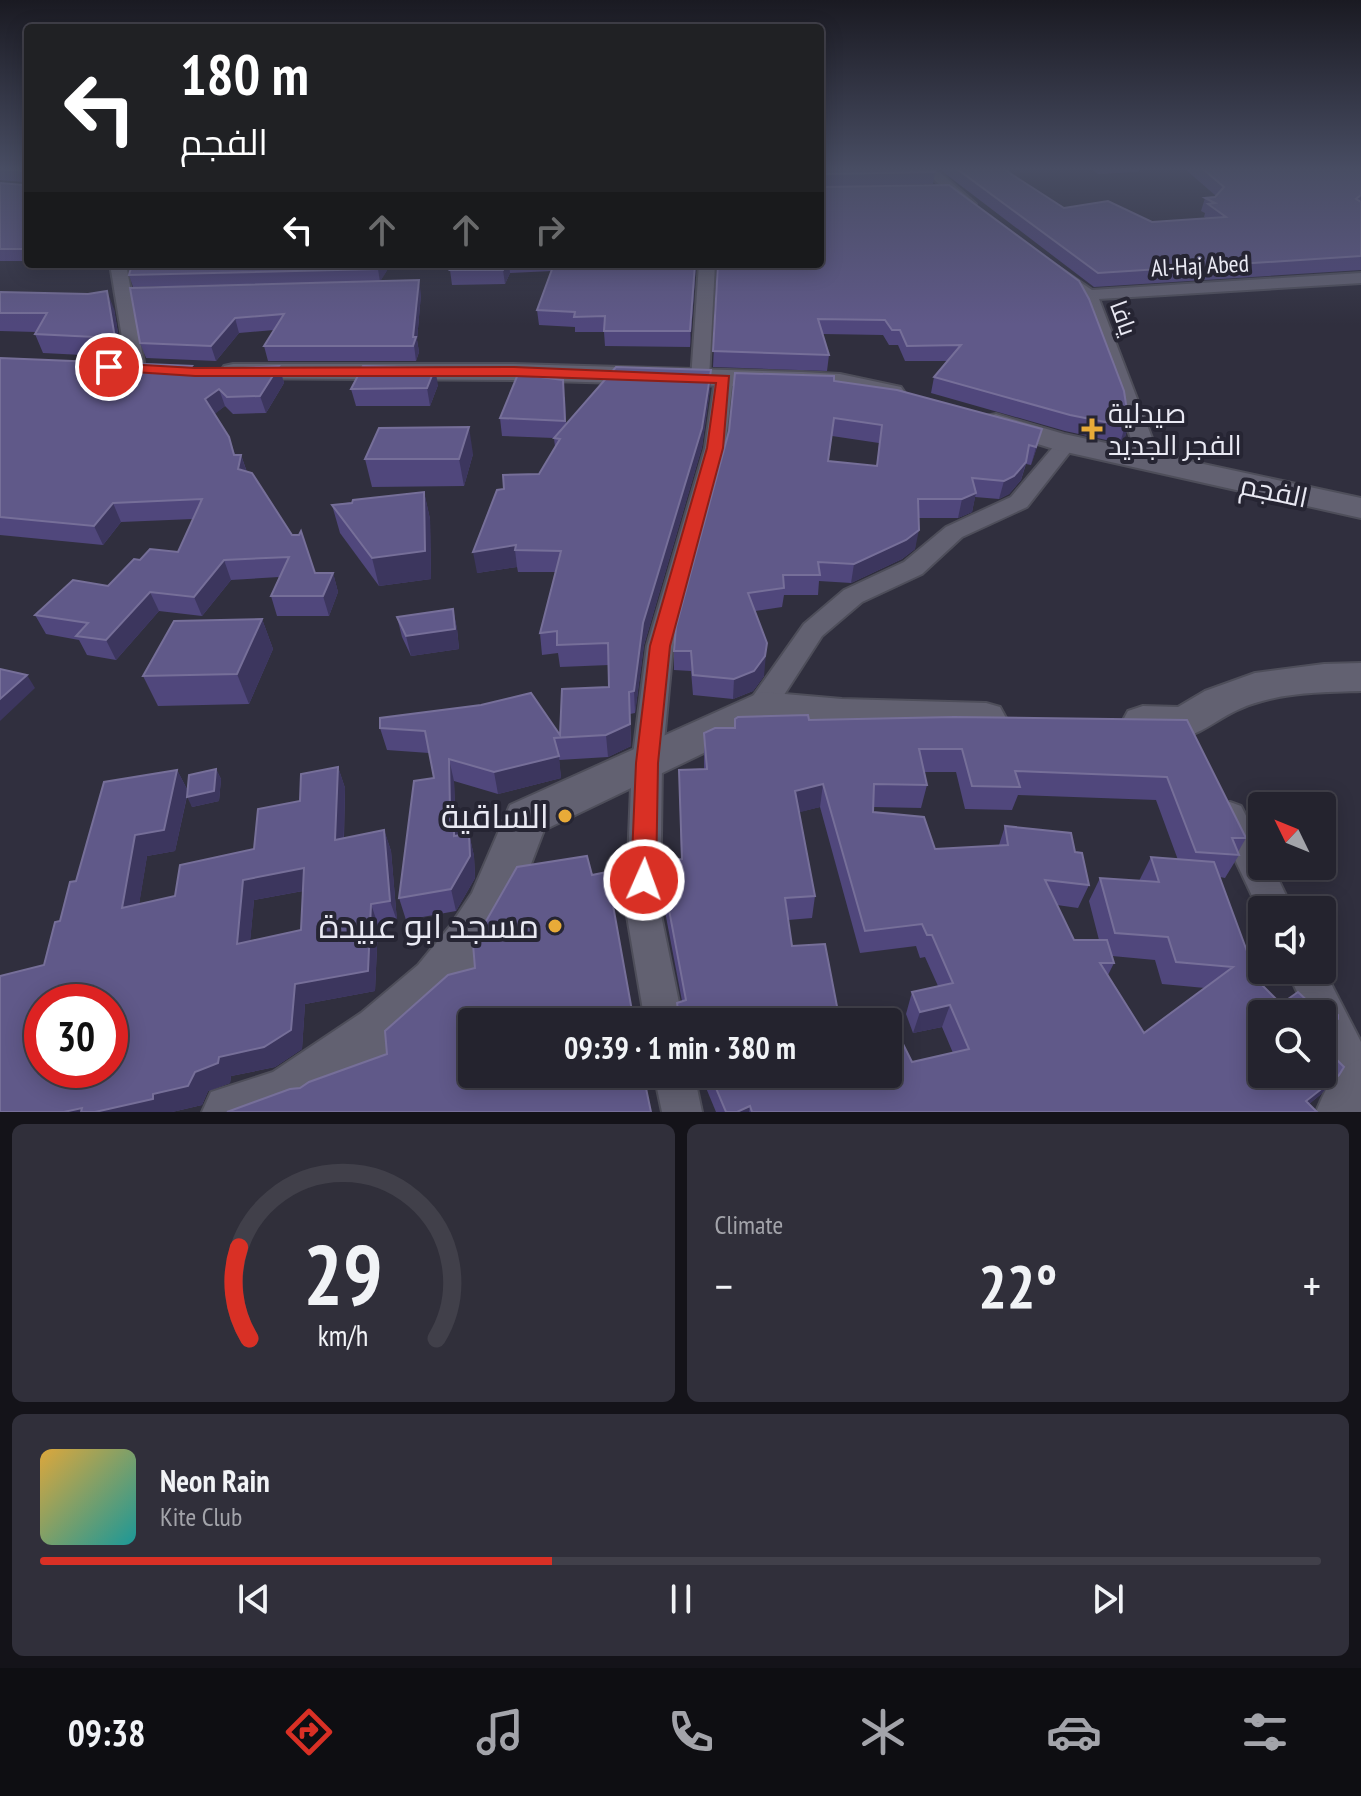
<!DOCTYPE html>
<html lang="en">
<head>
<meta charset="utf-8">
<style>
	:root { --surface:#24232e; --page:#302f3a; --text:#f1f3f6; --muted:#a3a4aa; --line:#41404a; --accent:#d93025 }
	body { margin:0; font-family:"PT Sans Narrow",Cairo,sans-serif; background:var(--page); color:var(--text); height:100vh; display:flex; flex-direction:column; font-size:30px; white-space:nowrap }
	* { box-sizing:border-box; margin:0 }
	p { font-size:26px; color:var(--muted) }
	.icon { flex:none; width:44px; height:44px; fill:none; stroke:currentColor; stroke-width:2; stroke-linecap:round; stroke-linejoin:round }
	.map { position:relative; height:1112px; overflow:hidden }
	.details { display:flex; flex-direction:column; gap:12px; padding:12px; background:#141319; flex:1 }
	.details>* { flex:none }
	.top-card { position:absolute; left:24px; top:24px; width:800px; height:244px; border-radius:8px; box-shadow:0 4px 20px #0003,0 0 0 2px var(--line); background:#202124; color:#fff; overflow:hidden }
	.needle { width:52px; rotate:313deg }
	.controls { position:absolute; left:1248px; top:792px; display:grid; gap:16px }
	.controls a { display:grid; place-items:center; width:88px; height:88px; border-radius:8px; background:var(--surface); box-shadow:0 4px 20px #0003,0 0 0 2px var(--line); font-size:40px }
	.speed { position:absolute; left:24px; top:984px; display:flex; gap:16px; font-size:40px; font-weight:700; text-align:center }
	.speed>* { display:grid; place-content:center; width:104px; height:104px; border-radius:50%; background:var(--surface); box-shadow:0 4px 20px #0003,0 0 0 2px var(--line); line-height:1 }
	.speed .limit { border:12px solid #d22; background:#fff; color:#111 }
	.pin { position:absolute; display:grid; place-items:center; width:68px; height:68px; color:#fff; margin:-34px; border:4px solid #fff; border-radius:50%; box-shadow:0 2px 8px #0007 }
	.me { position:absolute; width:88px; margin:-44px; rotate:2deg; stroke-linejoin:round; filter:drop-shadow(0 0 6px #0008) }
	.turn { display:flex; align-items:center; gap:28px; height:168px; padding:0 24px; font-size:36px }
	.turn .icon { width:104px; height:104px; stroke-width:2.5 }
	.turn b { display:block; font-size:56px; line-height:68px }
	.lanes { display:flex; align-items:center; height:76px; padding:0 24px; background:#0003; justify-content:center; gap:40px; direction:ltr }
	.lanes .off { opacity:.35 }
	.big { font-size:60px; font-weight:800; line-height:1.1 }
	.details .card { flex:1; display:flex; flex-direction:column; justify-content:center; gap:12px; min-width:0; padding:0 28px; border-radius:12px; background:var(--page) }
	.details .dial { align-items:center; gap:0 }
	.dial svg { height:208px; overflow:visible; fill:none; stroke:var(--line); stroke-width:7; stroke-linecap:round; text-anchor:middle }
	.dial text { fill:var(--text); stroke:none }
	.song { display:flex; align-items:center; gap:24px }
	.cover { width:96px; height:96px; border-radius:12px; background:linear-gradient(135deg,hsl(40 70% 55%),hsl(180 70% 35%)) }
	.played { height:8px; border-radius:4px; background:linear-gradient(90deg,var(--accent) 40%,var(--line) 40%) }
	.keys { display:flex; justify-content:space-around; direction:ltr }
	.heat { display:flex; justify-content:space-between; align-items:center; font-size:44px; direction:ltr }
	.details .tiles { flex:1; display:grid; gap:12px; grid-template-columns:1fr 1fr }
	.card:last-child { grid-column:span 2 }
	.trip { position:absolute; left:458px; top:1008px; width:444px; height:80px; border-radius:8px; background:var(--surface); box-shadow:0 4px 20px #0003,0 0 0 2px var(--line); font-weight:800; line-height:80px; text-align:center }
	.menu { display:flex; height:128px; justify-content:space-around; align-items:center; background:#0e0e12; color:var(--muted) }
	.menu .icon { width:56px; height:56px }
	.menu .selected { color:var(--accent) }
	.menu b { font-size:36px; color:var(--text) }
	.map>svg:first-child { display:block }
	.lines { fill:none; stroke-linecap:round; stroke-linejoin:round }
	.street-casing { stroke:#4e4e5a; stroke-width:4 }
	.secondary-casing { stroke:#4e4e5a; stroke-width:4 }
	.street { fill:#626171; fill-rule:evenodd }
	.secondary { fill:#626171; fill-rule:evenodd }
	.wall { fill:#50477c; fill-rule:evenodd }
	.shaded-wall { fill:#3c365e }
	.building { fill:#605989; stroke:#766f99; stroke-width:2; fill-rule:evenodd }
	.route { fill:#d93025; stroke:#8d1f18; stroke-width:2 }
	.poi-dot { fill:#e9ab38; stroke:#262533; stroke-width:3 }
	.labels { text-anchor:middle; stroke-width:8; stroke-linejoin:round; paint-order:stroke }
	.far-street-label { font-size:24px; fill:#e9e9f3; stroke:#262533 }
	.poi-label { font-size:28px; fill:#e9e9f3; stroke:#262533; text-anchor:start }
	.street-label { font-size:28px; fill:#e9e9f3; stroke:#262533 }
	.near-poi-label { font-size:34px; fill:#e9e9f3; stroke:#262533; text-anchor:end }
</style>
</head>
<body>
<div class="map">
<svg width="1361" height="1112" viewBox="0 0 1361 1112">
	<rect width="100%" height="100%" fill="#302f3e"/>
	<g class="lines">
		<defs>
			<g id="street">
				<path d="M922 169H936L976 204 964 207Z"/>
				<path d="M110 264H126L145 368 142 372H130L127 368Z"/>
				<path d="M699 264H715L709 379 700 385 691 379Z"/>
				<path d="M1058 267 1092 290 1361 273V283L1099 299 1160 459 1149 465 1138 459 1082 297 1053 275V269Z"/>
				<path d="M724 373 733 379 725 448 673 646 662 763 660 910 683 1022H645L626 910 632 763 647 646 705 448 715 379Z"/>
				<path d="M1067 437 1077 443 1027 507 962 537 922 574 862 602 822 636 771 715 761 718 751 715 747 707 751 699 804 624 844 590 904 562 946 527 1011 497 1060 439Z"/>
				<path d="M1230 802 1241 806 1262 847V866H1272L1293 910H1262V917L1214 815 1219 806Z"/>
				<path d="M1322 966 1361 1042V1104L1347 1098 1322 1045V1014H1307L1287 970H1322Z"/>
				<path d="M654 1074H694L702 1112H662Z"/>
			</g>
			<g id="secondary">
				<path d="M233 364H514L802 372 840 374 901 387 905 393 901 399 891 401 840 390 802 388 514 380 224 378 220 372 224 366Z"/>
				<path d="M996 414 1064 434 1361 498V518L1057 450 986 428 982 422 986 416Z"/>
				<path d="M1361 663V691C1329 692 1293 692 1262 701 1206 715 1200 755 1128 733L1122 722 1128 711 1143 706 1178 707 1205 691 1255 673 1324 664Z"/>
				<path d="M761 692 842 699 986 703 1000 707 1006 718 1000 729 986 733 842 729 766 723 544 830 515 906 486 960 454 1001 399 1051 313 1112H202L211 1092 273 1072 361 1013 418 965 450 926 472 893 510 805Z"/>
				<path d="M1361 1059V1112H1316C1327 1085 1334 1070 1361 1059Z"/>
			</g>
		</defs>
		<use href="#street" class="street-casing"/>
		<use href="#secondary" class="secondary-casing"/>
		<use href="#street" class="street"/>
		<use href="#secondary" class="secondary"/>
	</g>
	<g class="wall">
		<path d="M0 169H28V261H0V183L23 185 24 182 0 180Z"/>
		<path d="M820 169 935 172 933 184 821 187 1129 424 1124 440 1120 443 1065 431 931 393 934 377 948 361H905L898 345H889L883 335 823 334 829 355 827 371 713 367 718 264H820Z"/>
		<path d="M939 169H1010V173L1064 208 1152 222 1206 218 1204 217 1205 213 1201 211 1205 198 1216 196 1185 169H1361V270L1094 287Z"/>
		<path d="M1091 169H1140L1139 172 1098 174Z"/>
		<path d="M132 264H391L380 281 421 294 417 340 419 352 416 361H268L264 346 274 330 239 333 216 361 146 358 140 343 323 283 133 287 129 275Z"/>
		<path d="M454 264H696L690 347 605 346 604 332H575V327L539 325 537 310 552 271 510 273 505 284 452 285 450 270Z"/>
		<path d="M0 292 88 294 114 309 122 357 43 353 35 334 36 332 0 331Z"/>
		<path d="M0 358 194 371 279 366 284 383 266 413 233 414 225 406 214 414 229 437 235 455H241L247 472 315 573H333L338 592 329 616H277L271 596 279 577 231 580 202 616 159 611 116 660 87 655 79 640 46 634 35 615 108 586 140 560 178 552 193 519 121 522 103 545 0 535Z"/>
		<path d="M711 370 710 389 702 447 644 645 635 713 630 714 631 746 608 757 559 760 561 778 498 794 454 781 455 811 460 835 469 834 474 856 475 878 456 911 406 920 399 898 434 778 429 753 387 750 380 728 560 735 609 687V665L560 667 558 653 542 655 540 633 556 572H518L517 567 477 573 504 489 539 474 555 447 554 438 502 436 500 418 565 397 566 425Z"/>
		<path d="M834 381 1037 447 1031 465 1026 464 1021 480 1009 494 999 499 975 497 972 512 958 518H918L915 549 902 559 851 583 819 581 818 595H784L782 607 755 611 764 676 753 691 733 699 693 695 691 671 674 670V651ZM832 436 879 443 877 466 828 462Z"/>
		<path d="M438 385 430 406H356L351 389Z"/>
		<path d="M473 454 464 486 372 487 365 459Z"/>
		<path d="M424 492 430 519 431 579 379 586 340 533 332 505Z"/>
		<path d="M453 609 457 629 459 649 411 656 402 637 397 617Z"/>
		<path d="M262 619 273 649 249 704 158 706 143 676Z"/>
		<path d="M735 719 809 720H1187L1246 838 1238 852 1239 855 1225 878 1220 877 1258 981 1281 1004 1314 1007 1338 1019 1322 1037V1014H1262L1339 1075 1320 1095 1309 1104 1317 1112H716L704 1083 699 1084 697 1074H888L912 1062 953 1053 942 1027 913 1033 906 1014 912 992 938 986 925 957 920 958 916 946 860 953 820 807 799 812 815 896 812 918 788 920 792 946 840 1022H677V1003L682 1001 663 901V860L681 859 679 770 704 769V733L734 728ZM924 772H956L965 809 1012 810 1018 795 1156 800 1178 860 1151 857 1139 881 1100 878 1089 901 1099 940H1074L1057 905 1078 908 1089 885 1075 852 1005 826 999 845 935 849 873 812V807L921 808 927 785ZM1112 956 1155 960 1162 984 1205 988 1144 1033 1108 975 1114 963Z"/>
		<path d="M338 767 345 788 344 838 384 830 391 851 397 921 378 925 375 991 305 1004 302 1049 275 1067 231 1076 230 1083 208 1091 202 1105 172 1112H0L44 965 76 881 177 770 188 791 216 769 221 779 219 801 192 807 188 792 175 851 147 856 139 904 175 896 254 849 300 801ZM303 891 301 930 250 941 254 900Z"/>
	</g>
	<g class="shaded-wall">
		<path d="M381 264H391L380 282 378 269Z"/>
		<path d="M506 264H509L510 273 505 284 503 270Z"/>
		<path d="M695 264H696L690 347V331Z"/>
		<path d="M419 280 421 294 417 340 419 352 416 361 413 337Z"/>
		<path d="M107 291 114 309 122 357 115 338Z"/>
		<path d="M235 318 239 333 216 361 211 346Z"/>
		<path d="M279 366 284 383 266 413 260 396Z"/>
		<path d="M435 368 438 385 430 406 427 388Z"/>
		<path d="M711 370 710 389 702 447 644 645 635 713 634 691 643 623Z"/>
		<path d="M219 389 225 406 211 417 205 399Z"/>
		<path d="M1129 424 1124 440 1120 443 1125 426Z"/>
		<path d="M469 427 473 454 464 486 459 459Z"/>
		<path d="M1042 429 1037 447 1031 465 1036 447Z"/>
		<path d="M229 437 235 455H241L247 473 238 469Z"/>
		<path d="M1026 462 1021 480 1009 494 999 499 1004 481Z"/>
		<path d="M424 492 430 519 431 579 379 586 372 558Z"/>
		<path d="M976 493 972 512 958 518 962 499Z"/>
		<path d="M113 503 121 522 103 545 94 526Z"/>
		<path d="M919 530 915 549 902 559 851 583 854 564Z"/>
		<path d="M516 545 515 550 517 567 477 573 473 552Z"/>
		<path d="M224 560 231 580 202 616 194 597Z"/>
		<path d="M333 573 338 592 329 616 323 596Z"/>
		<path d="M150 592 159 611 116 660 106 640Z"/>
		<path d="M453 609 457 629 459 649 411 656 406 636Z"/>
		<path d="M262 619 273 649 249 704 237 674Z"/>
		<path d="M767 643 764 676 753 691 733 699 734 679Z"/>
		<path d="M27 675 35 688 0 721V699Z"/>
		<path d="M629 692 631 746 608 757 606 735Z"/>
		<path d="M559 756 561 778 498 794 494 772Z"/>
		<path d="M449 759 454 781 455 811 460 831V858L450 810Z"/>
		<path d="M338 767 345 788 343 861 335 840Z"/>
		<path d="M216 769 221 779 219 801 192 807 187 797Z"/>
		<path d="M177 770 188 791 175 851 147 856 135 929 122 908 135 835Z"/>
		<path d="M823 784 820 807 793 814 795 791Z"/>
		<path d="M384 830 391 851 397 921 390 901Z"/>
		<path d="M469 834 474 856 475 878 456 911 451 889Z"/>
		<path d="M304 868 313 889 254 900 248 964 237 944 243 880Z"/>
		<path d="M371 904 378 925 375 991 305 1004 302 1049 275 1067 231 1076 230 1083 208 1091 202 1105 172 1112H95L153 1094 219 1057 295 984Z"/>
		<path d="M950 1005 942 1027 913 1033 920 1012Z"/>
		<path d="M1338 1019 1322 1037V1031Z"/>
		<path d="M700 1074H704V1083L699 1084Z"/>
		<path d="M1339 1075 1320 1095 1299 1112 1306 1101Z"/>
		<path d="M750 1106 749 1112H737Z"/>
		<path d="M82 1108 86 1112H64Z"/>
	</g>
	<g class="building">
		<path d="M0 169H28V249H0V183L23 185 27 174 24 171Z"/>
		<path d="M820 169H932L935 172 820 174Z"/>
		<path d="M957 169H1010L1005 170 1064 208 1108 201 1152 222 1226 217 1208 204 1215 203 1205 198 1215 197 1224 187 1203 169H1361V195L1356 199 1361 202V256L1098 273Z"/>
		<path d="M949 185 1079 281 1089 299 1124 391 1129 424 1125 426 1070 415 934 377 961 345 907 346 900 330H892L885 320 818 319 829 355 713 351 718 264H820V186L821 187Z"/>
		<path d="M132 264H381L378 269 129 275Z"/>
		<path d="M454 264H506L503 270H450Z"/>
		<path d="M554 264H695L690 331H604L605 316 574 317 575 312 537 310Z"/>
		<path d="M419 280 413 337H416L413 346H264L284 314 235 318 211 346 140 343 130 288Z"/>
		<path d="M107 291 115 338 35 334 47 313H0V292L88 294Z"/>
		<path d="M0 358 192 366 188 371 279 366 260 396 227 397 219 389 205 399 229 437 234 455H241L238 469 252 473 292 535H299L301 531 315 573H333L323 596H271L289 557 224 560 194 597 150 592 106 640 76 636 88 623 35 615 73 580 108 586 134 559 140 560 150 549 178 552 202 499 113 503 94 526 0 517Z"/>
		<path d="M363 366 435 368 427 388 351 389Z"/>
		<path d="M616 367 711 370 702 428 643 623 634 691 629 692 630 724 606 735 554 738 559 756 494 772 449 759 450 810 454 809V836L469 834 470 856 451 889 399 898 414 781 434 778 425 731 380 728V718L481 705 531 693 560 735 562 689 609 687 608 643 557 645V631L540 633 561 551 515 550 516 545 473 552 497 490 504 489 503 475 539 474 560 439 554 438Z"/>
		<path d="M735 373 834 376V381L897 390 1042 429 1036 447 1029 445 1026 462 1014 476 1004 481 972 478 976 493 962 499H918L919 530 906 540 854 564 818 562 820 575H783L784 588 748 593 767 643 765 656 754 671 734 679 693 675 691 651H674L676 627 729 431ZM834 418 882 425 877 466 828 461Z"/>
		<path d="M518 374 563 380 565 421 500 418Z"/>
		<path d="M469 427 459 459H365L379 428Z"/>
		<path d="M424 492 425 551 372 558 332 505 352 503 353 500Z"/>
		<path d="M453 609 455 629 406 636 397 617Z"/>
		<path d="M262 619 237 674 143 676 174 621Z"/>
		<path d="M0 669 27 675 0 699Z"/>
		<path d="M808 715 809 720 954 717 1187 720 1246 838H1232L1239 855 1196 852 1167 777 1015 771 1020 787 972 786 962 749H919L927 785 874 784 873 812 924 817 935 849 1008 845 1005 826 1071 833 1075 852 1082 853 1089 885 1045 880 1074 940H1107L1114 963H1100L1144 1033 1233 967 1176 962 1168 937 1115 933 1100 878 1159 882 1151 857 1214 862 1258 981 1281 1004 1298 992 1314 1007 1323 1001 1338 1015V1019L1322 1031V1014H1262V1074H1322V1045L1344 1067 1339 1075 1306 1101 1317 1112H752L750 1106 737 1112H726L710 1074H888V1022H848L885 1008 912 1062 969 1049 950 1005 920 1012 912 992 953 983 932 935H927L922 924 865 931 823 784 795 791 815 896 785 898 792 946 825 944 840 1022H680L677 1003 686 1000 663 878V860L682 859 679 770 707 769 704 733 715 728H735V719L738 717Z"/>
		<path d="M338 767 335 840 384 830 390 901 371 904 368 971 295 984 291 1030 264 1047 219 1057 218 1063 195 1072 188 1086 153 1094V1099L95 1112H81L82 1108 64 1112H0V976L44 965 55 922 60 921 70 882 76 881 104 782 177 770 164 830 135 835 122 908 175 896 180 865 254 849 258 809 300 801 301 774ZM304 868 301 930 237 944 243 880ZM42 1002H110V1070H42Z"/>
		<path d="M216 769 214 791 187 797 189 775Z"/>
		<path d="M587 856 592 875 607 872 634 1022H472V1074H643L651 1112H227L290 1089 300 1088 309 1082 387 1054 385 1031 448 975 475 968 473 944 517 867Z"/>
	</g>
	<linearGradient id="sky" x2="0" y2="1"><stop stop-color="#1a1a22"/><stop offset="0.52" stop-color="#484d63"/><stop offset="1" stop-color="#484d63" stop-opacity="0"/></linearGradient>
	<rect width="1361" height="325" fill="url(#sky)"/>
	<path class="route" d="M109 363 195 368 514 367 729 376 723 448 670 646 658 763 656 880 653 888 644 892 635 888 631 880 636 763 650 646 707 448 716 383 514 376H195L104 370V364Z"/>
	<g class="poi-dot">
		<path d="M1088 417h8v8h8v8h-8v8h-8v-8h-8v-8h8z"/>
		<circle cx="565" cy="816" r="8"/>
		<circle cx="555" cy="926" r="8"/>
	</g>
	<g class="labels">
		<g class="far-street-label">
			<text transform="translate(1200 266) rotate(-3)" y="8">Al-Haj Abed</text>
			<text transform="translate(1123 318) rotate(70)" y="8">يافا</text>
		</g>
		<g class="poi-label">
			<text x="1108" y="423">صيدلية<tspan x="1108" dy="32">الفجر الجديد</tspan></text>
		</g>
		<g class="street-label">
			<text transform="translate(1274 491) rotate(12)" y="10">الفجم</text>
		</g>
		<g class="near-poi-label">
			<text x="549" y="828">الساقية</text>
			<text x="539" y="938">مسجد ابو عبيدة</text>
		</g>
	</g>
</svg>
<div class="controls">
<a><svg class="needle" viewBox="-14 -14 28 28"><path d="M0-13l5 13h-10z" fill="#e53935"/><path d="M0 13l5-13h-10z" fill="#a3a4aa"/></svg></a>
<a><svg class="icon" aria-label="sound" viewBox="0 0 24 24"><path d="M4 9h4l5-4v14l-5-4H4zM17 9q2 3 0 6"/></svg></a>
<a><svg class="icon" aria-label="search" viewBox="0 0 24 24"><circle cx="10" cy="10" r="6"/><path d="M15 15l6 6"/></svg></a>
</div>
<div class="speed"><div class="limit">30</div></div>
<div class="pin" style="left:109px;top:367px;background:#d93025"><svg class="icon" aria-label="arrive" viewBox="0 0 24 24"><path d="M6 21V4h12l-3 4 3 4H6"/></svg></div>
<svg class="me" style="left:644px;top:880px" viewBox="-20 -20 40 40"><circle r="17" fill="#d93025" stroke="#fff" stroke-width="3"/><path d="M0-11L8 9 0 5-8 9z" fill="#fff"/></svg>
<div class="trip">09:39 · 1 min · 380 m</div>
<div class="top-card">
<div class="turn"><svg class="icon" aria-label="left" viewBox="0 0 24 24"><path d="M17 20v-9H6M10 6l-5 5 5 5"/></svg><div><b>180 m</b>الفجم</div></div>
<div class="lanes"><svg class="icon" aria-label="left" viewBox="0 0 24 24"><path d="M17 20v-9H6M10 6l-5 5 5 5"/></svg><svg class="icon off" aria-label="ahead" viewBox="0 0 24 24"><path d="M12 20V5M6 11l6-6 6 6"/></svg><svg class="icon off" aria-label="ahead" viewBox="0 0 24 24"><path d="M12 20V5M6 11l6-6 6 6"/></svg><svg class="icon off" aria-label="right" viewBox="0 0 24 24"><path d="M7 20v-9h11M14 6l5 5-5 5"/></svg></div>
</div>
</div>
<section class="details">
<div class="tiles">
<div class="card dial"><svg viewBox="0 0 100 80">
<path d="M14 69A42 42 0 1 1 86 69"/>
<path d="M14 69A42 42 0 0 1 10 34" stroke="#d93025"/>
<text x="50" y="56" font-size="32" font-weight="700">29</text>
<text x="50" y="72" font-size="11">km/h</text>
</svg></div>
<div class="card"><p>Climate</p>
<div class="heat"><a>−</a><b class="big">22°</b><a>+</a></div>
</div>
<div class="card">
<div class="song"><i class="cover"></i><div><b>Neon Rain</b><p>Kite Club</p></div></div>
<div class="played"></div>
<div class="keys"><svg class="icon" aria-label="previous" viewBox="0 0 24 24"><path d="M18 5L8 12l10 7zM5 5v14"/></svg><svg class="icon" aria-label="pause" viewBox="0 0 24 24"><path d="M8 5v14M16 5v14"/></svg><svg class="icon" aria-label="next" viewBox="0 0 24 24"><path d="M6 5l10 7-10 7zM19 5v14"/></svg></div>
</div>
</div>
</section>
<nav class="menu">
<b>09:38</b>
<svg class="icon selected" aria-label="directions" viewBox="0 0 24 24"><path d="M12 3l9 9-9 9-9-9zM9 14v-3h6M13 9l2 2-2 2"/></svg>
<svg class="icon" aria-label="music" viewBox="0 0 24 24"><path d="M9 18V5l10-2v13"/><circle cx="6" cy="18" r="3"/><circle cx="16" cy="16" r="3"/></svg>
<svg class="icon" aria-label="phone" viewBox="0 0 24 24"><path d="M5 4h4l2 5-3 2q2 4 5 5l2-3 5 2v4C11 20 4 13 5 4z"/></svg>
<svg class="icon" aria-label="climate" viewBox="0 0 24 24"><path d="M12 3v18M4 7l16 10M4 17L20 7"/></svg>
<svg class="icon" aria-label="car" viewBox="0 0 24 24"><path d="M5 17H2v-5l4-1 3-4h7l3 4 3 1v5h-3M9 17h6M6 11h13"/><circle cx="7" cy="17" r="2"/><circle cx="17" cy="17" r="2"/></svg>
<svg class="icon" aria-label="filters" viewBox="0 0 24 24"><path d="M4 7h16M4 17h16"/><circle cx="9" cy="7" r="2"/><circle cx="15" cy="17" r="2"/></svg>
</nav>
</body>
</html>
